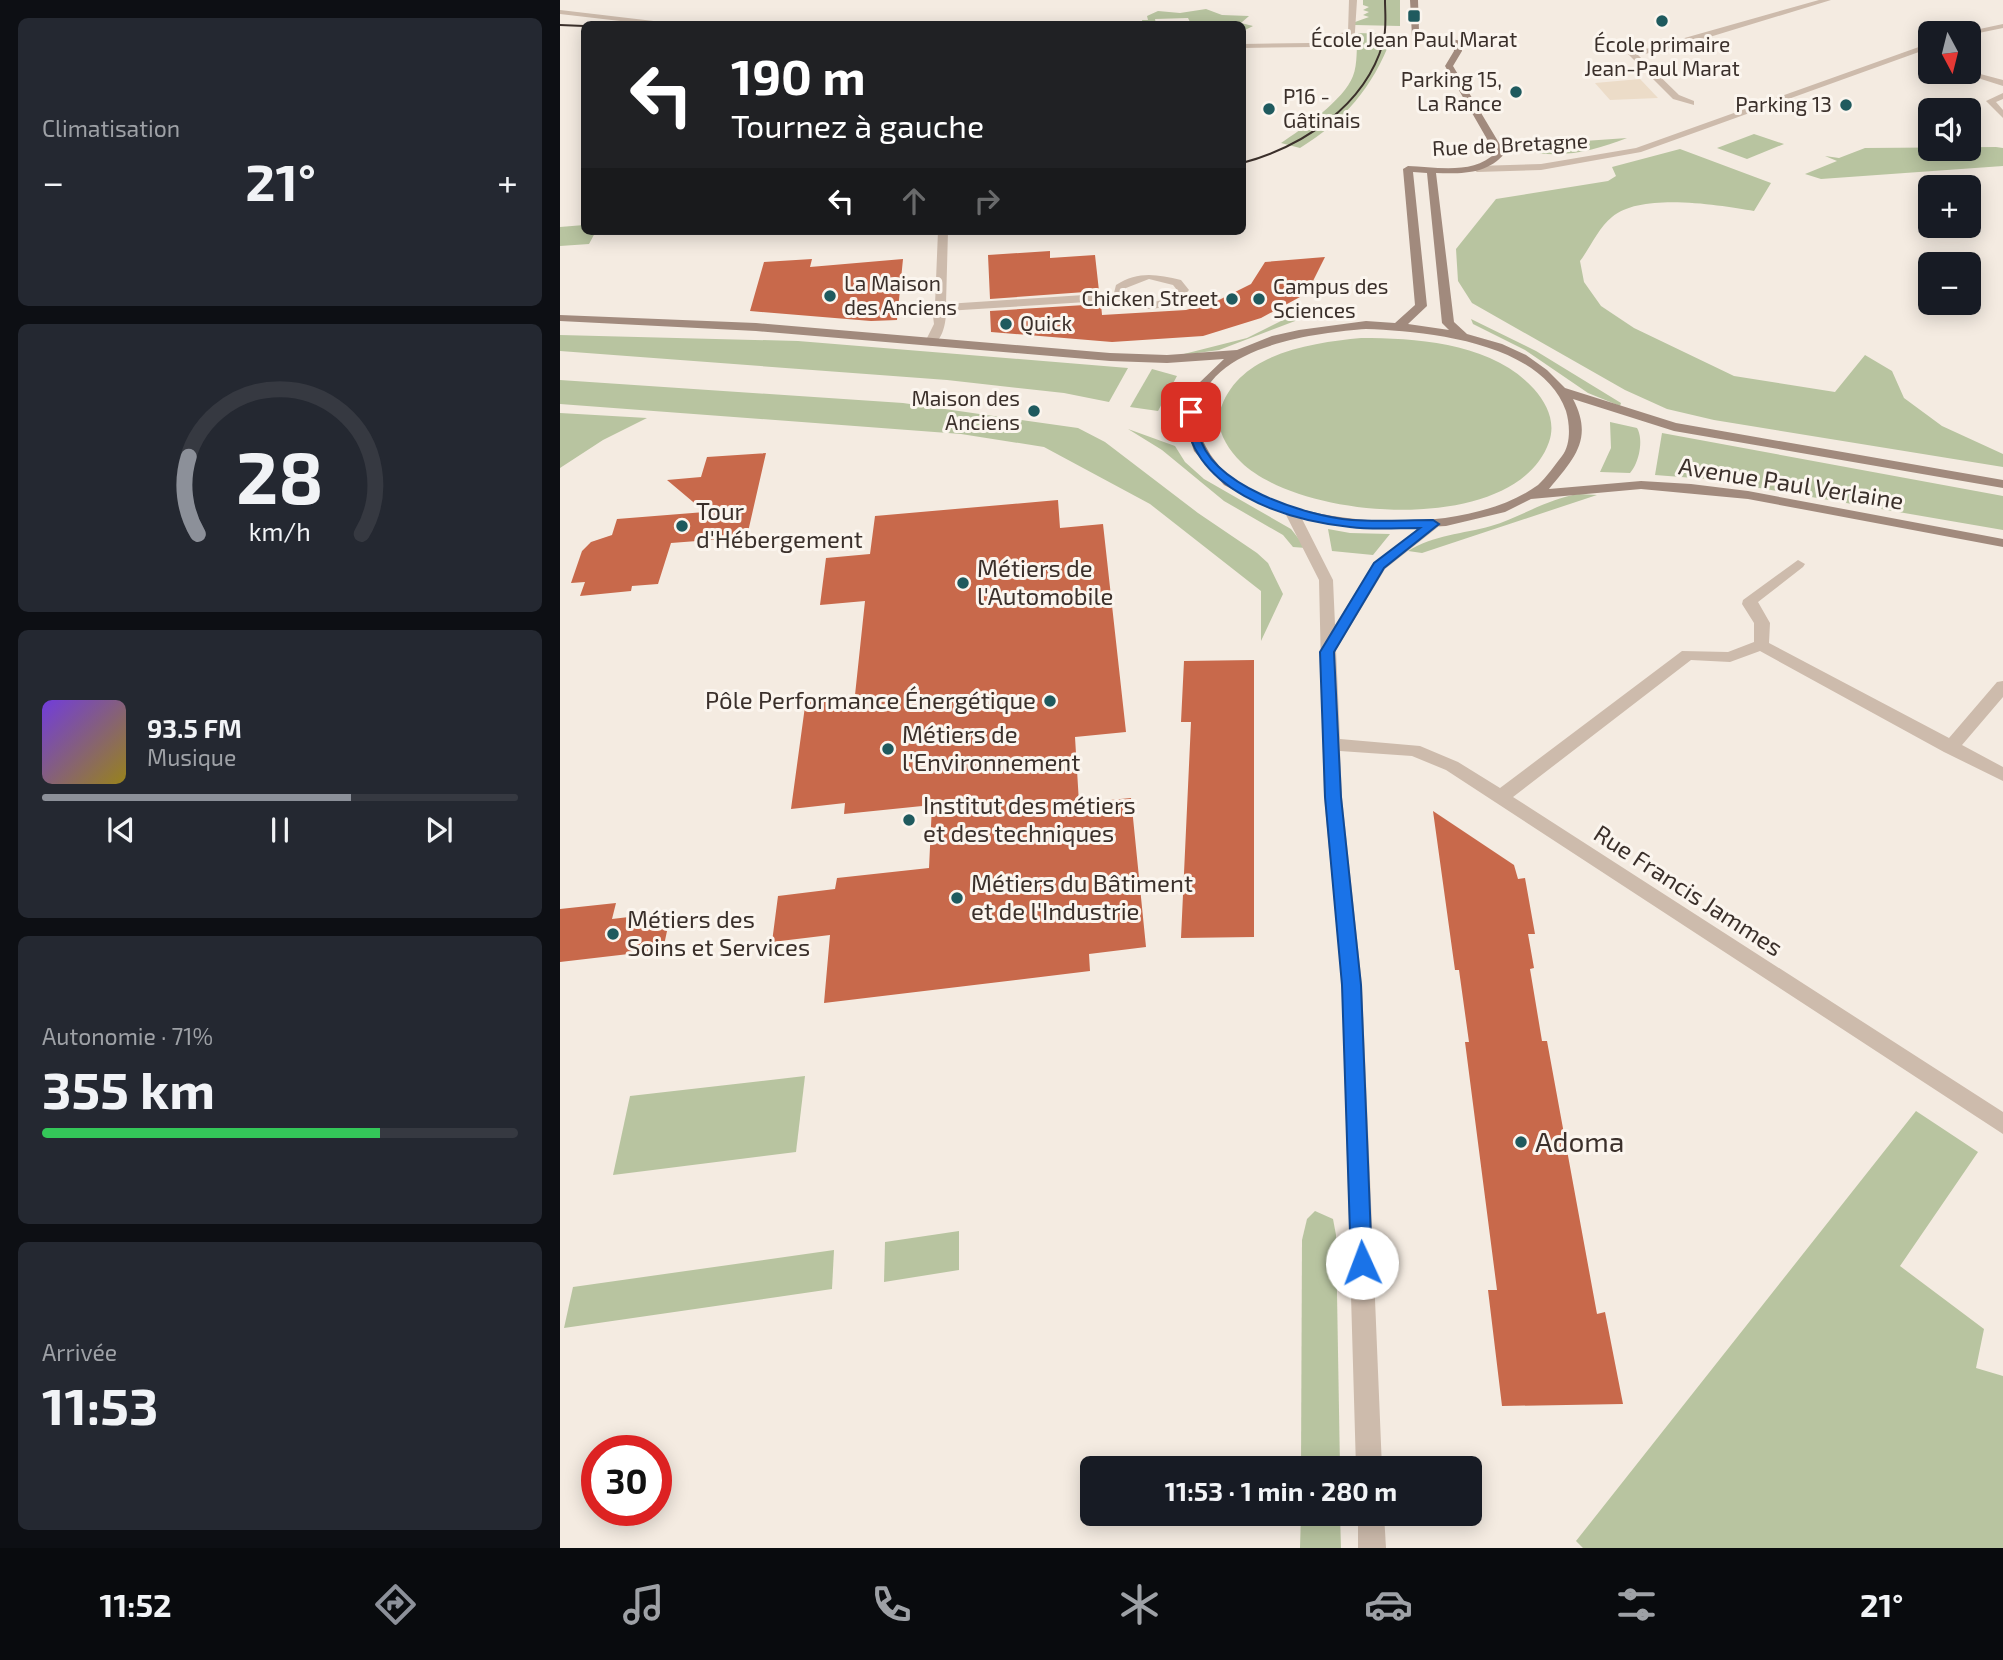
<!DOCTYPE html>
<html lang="fr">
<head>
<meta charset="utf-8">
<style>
	:root { --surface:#171b24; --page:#242831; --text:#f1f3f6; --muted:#9ea1a6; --line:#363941; --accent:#8c9099 }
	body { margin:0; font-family:"Exo 2",sans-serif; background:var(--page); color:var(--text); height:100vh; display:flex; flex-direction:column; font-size:26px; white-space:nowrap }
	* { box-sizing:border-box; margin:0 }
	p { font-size:23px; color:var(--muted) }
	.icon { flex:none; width:38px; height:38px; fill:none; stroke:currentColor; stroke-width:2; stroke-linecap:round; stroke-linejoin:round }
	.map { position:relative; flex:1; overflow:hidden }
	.details { display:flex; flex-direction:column; gap:18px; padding:18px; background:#0d0f14; width:560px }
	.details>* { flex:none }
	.hud { position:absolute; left:21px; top:21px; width:665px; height:214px; border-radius:10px; box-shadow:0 4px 18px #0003; background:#202124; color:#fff; overflow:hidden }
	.needle { width:46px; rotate:173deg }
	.fabs { position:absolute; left:1358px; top:21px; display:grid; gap:14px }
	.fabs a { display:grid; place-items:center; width:63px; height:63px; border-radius:10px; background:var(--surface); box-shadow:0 4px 18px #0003; font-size:35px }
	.speed { position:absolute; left:21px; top:1435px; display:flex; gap:14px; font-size:35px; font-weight:700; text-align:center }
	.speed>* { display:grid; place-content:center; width:91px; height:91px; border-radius:50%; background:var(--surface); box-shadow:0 4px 18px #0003; line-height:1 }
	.speed .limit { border:10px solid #d22; background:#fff; color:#111 }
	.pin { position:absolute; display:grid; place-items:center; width:60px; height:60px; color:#fff; margin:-30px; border-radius:14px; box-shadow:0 4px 10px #0006 }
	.me { position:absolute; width:77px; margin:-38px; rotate:358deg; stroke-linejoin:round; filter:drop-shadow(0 0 5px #0008) }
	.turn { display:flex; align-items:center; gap:24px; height:147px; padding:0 35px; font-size:32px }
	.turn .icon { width:91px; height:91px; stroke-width:2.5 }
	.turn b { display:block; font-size:49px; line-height:60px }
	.lanes { display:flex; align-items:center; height:66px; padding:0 35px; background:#0003; justify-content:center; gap:35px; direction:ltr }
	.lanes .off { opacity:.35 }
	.big { font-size:52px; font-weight:700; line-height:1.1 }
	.details .card { flex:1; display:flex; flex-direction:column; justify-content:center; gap:10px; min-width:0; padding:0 24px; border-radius:10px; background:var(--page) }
	.details .dial { align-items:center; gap:0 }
	.dial svg { height:182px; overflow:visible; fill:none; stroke:var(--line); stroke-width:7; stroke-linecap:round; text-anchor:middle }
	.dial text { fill:var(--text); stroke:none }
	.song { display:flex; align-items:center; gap:21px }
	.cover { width:84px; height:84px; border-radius:10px; background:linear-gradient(135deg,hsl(260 70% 55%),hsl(50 70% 35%)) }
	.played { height:7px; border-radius:4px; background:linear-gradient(90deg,var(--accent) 65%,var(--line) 65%) }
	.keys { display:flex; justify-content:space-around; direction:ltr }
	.heat { display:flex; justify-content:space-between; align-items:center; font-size:38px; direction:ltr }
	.charge { height:10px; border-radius:5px; background:linear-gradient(90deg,#34c759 71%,var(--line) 0) }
	.trip { position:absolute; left:520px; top:1456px; width:402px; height:70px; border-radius:10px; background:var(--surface); box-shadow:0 4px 18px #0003; font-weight:700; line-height:70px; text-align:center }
	.tabs { display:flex; height:112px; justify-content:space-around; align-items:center; background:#090b0e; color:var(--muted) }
	.tabs .icon { width:49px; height:49px }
	.tabs .active { color:var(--accent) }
	.tabs b { font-size:32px; color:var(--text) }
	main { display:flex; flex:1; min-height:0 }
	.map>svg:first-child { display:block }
	.green { fill:#b8c4a0 }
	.plaza { fill:#ecdcc8 }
	.building { fill:#c8694b }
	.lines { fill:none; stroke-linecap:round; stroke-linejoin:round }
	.pedestrian { fill:#cdbbac; fill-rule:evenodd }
	.minor { fill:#cdbbac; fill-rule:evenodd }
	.secondary { fill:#a18a7d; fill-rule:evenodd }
	.tram { stroke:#3b302b; stroke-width:2 }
	.route { fill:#1a73e8; stroke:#114b97; stroke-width:2 }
	.poi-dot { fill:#1f5a5e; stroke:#fbf5ee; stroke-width:2.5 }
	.labels { text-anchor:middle; stroke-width:6; stroke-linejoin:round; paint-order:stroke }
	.far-poi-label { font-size:21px; fill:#3b302b; stroke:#fbf5ee; text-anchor:end }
	.far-street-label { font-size:21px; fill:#3b302b; stroke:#fbf5ee }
	.street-label { font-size:24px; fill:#3b302b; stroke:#fbf5ee }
	.poi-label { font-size:24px; fill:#3b302b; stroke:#fbf5ee; text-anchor:start }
	.near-poi-label { font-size:28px; fill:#3b302b; stroke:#fbf5ee; text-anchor:start }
</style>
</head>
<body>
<main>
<section class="details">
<div class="card"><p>Climatisation</p>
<div class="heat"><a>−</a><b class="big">21°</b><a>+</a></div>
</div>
<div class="card dial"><svg viewBox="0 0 100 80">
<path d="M14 69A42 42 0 1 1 86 69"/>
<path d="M14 69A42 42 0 0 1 10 35" stroke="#8c9099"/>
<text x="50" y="56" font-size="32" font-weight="700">28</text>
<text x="50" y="72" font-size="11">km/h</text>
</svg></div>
<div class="card">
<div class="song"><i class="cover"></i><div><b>93.5 FM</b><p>Musique</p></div></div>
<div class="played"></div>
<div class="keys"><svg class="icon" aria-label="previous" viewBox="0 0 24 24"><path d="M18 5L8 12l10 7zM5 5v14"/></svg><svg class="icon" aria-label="pause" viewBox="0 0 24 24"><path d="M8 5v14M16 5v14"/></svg><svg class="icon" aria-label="next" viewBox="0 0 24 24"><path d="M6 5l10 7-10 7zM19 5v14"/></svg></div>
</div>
<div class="card"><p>Autonomie · 71%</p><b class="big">355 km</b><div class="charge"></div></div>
<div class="card"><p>Arrivée</p><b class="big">11:53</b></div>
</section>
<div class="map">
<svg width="1443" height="1548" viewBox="0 0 1443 1548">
	<rect width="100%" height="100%" fill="#f4ebe1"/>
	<g class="green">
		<path d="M803 0H840V26L795 25V22L809 17 803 15 809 12 803 10 809 7 803 5Z"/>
		<path d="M646 9 662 15 689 16 681 23 693 26 683 31 682 24 630 22 628 18 595 19 596 24H583L582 20H588L587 16 598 11 620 13Z"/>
		<path d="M798 33 827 34 831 39C813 87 784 121 740 148L721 143C742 129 784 100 793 76 798 64 796 46 798 33Z"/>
		<path d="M1194 134 1224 144 1187 159 1157 148Z"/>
		<path d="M1067 138C1031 152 991 162 954 146Z"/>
		<path d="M1305 148 1436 147 1443 148V166L1261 179 1245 174 1277 161 1265 156 1279 158Z"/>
		<path d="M1120 149 1211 183 1194 211C1159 205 1081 192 1052 217 1039 227 1030 248 1020 261L1024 282 1041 306 1074 328 1174 376 1275 392 1305 355 1332 371 1344 398 1382 426 1443 454V467L1154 420 1107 409 1065 390 912 303 898 281 896 249 936 199 1048 181 1056 176 1052 167Z"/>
		<path d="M24 225V231H36L29 244 0 246V227Z"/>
		<path d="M747 308 751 312 743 318 659 350 616 356 687 338Z"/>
		<path d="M911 319 976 351 1061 403 1060 406 1028 393 965 350 913 324Z"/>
		<path d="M0 335 238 341 568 368 549 402 504 393 387 380 0 351Z"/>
		<path d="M801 338C858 338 933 343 974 389 987 404 996 422 989 442 956 537 741 521 681 462 668 449 655 430 660 411 677 353 751 343 801 338Z"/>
		<path d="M592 369 617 376 598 411 570 407Z"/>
		<path d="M0 380 343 403 518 428 545 442 638 513 697 553 708 563 723 594 701 641V591L590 504 484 447 401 434 0 404Z"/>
		<path d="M0 413 87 418 43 440 0 468Z"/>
		<path d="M1050 422 1077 428C1084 440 1079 463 1070 473L1040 472 1051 448Z"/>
		<path d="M568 429 615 446 625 462 644 479 731 529 746 548 733 547 723 535 664 501 602 450Z"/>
		<path d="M1102 433 1443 496V530L1147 479 1095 475Z"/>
		<path d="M1019 494 1037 495 862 553 848 551C873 535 903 534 931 526 961 517 989 498 1019 494Z"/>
		<path d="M768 529 790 533 830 534 813 555 772 551Z"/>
		<path d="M245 1076 236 1152 53 1175 70 1096Z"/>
		<path d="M1356 1111 1418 1152 1340 1266 1424 1329 1416 1368 1443 1376V1548H1023L1016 1541Z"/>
		<path d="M755 1211 773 1219 776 1235 780 1468H741L742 1240 747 1219Z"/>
		<path d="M399 1231V1270L324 1282 325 1242Z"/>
		<path d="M274 1250 272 1289 4 1328 13 1287Z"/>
		<path d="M741 1514H780L781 1548H740Z"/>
	</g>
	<path class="plaza" d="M1080 79 1098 98 1050 100 1035 83Z"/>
	<g class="building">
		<path d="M490 251V258L535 255 539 291 430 299 428 255Z"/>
		<path d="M765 257 753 281 740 297 701 318 643 336 552 342 431 332 430 311 541 304 542 315 626 310 657 301 691 284 705 262Z"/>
		<path d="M252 259 250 267 343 259 337 320 311 321 190 311 204 262Z"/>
		<path d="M206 453 185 545 176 538 111 543 98 584 72 586 71 591 20 596 25 582 11 583 22 551 31 542 52 535 57 519 145 512 107 480 141 477 147 457Z"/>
		<path d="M498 500 500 528 543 524 566 732 515 737 519 803 571 798 586 947 529 954 530 971 264 1003 270 935 212 942 218 896 275 889 277 878 369 868 372 805 284 814 285 803 231 809 246 699 295 695 305 601 260 605 266 558 310 554 315 516Z"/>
		<path d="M694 660V937L621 938 631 722H621L624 661Z"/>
		<path d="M873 811 954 865 958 879 965 878 975 934H968L974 968 970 969 982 1041H987L1037 1314 1045 1312 1063 1404 942 1406 928 1290H937L905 1042H909L899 970H895Z"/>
		<path d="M56 903 52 919 111 912 103 950 0 962V909Z"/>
	</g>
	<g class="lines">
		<g class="pedestrian">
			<path d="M1259 0H1271L1107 50 1078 55 1119 95 1134 101V105L1113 99 1068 54Z"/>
			<path d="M1409 71 1443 80V86L1399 72Z"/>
			<path d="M1443 93V99L1436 102 1443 110V118L1426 101Z"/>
		</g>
		<g class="minor">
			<path d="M789 0H797L794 47 787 45V37L769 39 752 47 682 48V44L750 43 764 35 788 32Z"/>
			<path d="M0 10 102 22 106 24H86L0 14Z"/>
			<path d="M1443 24V28L1409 35 1401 33Z"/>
			<path d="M1370 43V48L1081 152 981 170 917 172 912 169 917 166 981 164 1076 148Z"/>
			<path d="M378 231H388L386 304 554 293 556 285C578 271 596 274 621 280L629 290C612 312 580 314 558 300L386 311C386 323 383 340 371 346L365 342 374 324 372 308 375 305ZM589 279 613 285 617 290C604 305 582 305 566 295V288Z"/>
			<path d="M731 507 738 511 773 580 775 625 814 563 868 521H878V527L825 569 776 650 780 739 860 746 898 762 940 788 1122 651 1168 652 1194 642V623L1182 604 1183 600 1238 560 1245 564 1243 567 1198 602 1210 623 1209 643 1389 738 1437 682 1443 681V697L1402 745 1443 767V781L1384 752 1200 651 1170 662 1131 660 953 797 1443 1112V1134L886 770 852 756 780 751 782 797 802 985 822 1468H796L782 985 764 797 759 580 724 511Z"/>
			<path d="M798 1514H824L826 1548H798Z"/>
		</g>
		<path class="secondary" d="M850 0H858L859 32 901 41 902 51 893 66 945 153C928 174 902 174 876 173L894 322 907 334 942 344 966 355 987 370 1005 388 1116 423 1443 480V488L1114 431 1013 399C1034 439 1014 459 989 489L1081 481 1131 484 1188 491 1443 539V547L1188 499 1081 489 971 499 945 512 886 526 827 529 767 524 708 508 664 485 634 451 626 427 628 403 638 384 664 359 607 363 550 361 196 331 0 321V315L196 323 550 353 607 355 677 350 712 336 739 330 806 321 835 323 855 305 843 169 848 166C876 167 914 175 935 153L885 66 894 51 893 43 852 36ZM853 172 867 173 882 323 889 330 848 324 867 306ZM806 329C866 331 982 342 1006 411 1010 425 1011 444 1002 456 995 465 986 478 978 485 907 537 745 531 674 479 657 467 640 444 639 423 633 347 754 333 806 329Z"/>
		<g class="tram">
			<path d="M0 25 24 26"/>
			<path d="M682 163C742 147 805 106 823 43 827 29 825 14 825 0"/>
		</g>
	</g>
	<path class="route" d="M631 409 637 412C638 419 637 427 639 434 650 486 746 516 792 520 818 522 846 520 873 520L879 524 824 568 774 652 781 797 801 985 812 1263 809 1271 802 1274 794 1271 791 1263 782 985 765 797 760 652 814 563 860 528C837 528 813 530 790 527 724 520 630 490 625 412Z"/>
	<g class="poi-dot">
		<rect x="847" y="9" width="14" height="14" rx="3.5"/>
		<circle cx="1102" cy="21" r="7"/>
		<circle cx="956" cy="92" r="7"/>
		<circle cx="1286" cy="105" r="7"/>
		<circle cx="709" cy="109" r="7"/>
		<circle cx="270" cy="296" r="7"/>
		<circle cx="672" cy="299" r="7"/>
		<circle cx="699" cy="299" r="7"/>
		<circle cx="446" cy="324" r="7"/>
		<circle cx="474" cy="411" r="7"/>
		<circle cx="122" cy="526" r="7"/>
		<circle cx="403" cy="583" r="7"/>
		<circle cx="490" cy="701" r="7"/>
		<circle cx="328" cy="749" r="7"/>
		<circle cx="349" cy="820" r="7"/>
		<circle cx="397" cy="898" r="7"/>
		<circle cx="53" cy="934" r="7"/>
		<circle cx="961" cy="1142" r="7"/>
	</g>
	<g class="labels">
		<g class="far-poi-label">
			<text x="854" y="47" text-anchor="middle">École Jean Paul Marat</text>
			<text x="1102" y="52" text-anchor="middle">École primaire<tspan x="1102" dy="24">Jean-Paul Marat</tspan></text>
			<text x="942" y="87">Parking 15,<tspan x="942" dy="24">La Rance</tspan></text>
			<text x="723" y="104" text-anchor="start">P16 -<tspan x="723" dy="24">Gâtinais</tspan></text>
			<text x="1272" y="112">Parking 13</text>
			<text x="284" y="291" text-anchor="start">La Maison<tspan x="284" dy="24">des Anciens</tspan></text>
			<text x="713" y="294" text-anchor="start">Campus des<tspan x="713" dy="24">Sciences</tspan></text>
			<text x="658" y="306">Chicken Street</text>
			<text x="460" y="331" text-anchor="start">Quick</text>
			<text x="460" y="406">Maison des<tspan x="460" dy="24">Anciens</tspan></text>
		</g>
		<g class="far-street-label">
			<text transform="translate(950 145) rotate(-3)" y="7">Rue de Bretagne</text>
		</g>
		<g class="street-label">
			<text transform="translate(1231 484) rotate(9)" y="8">Avenue Paul Verlaine</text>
			<text transform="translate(1128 891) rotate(33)" y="8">Rue Francis Jammes</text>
		</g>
		<g class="poi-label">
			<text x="136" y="520">Tour<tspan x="136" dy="28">d'Hébergement</tspan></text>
			<text x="417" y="577">Métiers de<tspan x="417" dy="28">l'Automobile</tspan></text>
			<text x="476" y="709" text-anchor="end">Pôle Performance Énergétique</text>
			<text x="342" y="743">Métiers de<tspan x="342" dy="28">l'Environnement</tspan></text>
			<text x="363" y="814">Institut des métiers<tspan x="363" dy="28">et des techniques</tspan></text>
			<text x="411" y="892">Métiers du Bâtiment<tspan x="411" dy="28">et de l'Industrie</tspan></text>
			<text x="67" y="928">Métiers des<tspan x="67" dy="28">Soins et Services</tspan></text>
		</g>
		<g class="near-poi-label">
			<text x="975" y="1152">Adoma</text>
		</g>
	</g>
</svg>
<div class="fabs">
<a><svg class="needle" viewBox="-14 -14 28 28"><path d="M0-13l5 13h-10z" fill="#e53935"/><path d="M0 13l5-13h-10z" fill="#9ea1a6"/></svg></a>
<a><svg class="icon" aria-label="sound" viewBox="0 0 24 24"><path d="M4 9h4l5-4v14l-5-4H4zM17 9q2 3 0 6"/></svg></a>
<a>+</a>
<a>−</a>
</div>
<div class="speed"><div class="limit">30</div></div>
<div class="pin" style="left:631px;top:412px;background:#d93025"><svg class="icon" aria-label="arrive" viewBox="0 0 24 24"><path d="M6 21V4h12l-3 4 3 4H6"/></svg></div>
<svg class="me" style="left:802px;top:1263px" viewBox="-20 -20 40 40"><circle r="19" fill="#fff"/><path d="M0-13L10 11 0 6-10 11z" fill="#1a73e8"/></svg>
<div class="trip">11:53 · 1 min · 280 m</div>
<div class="hud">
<div class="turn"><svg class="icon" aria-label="left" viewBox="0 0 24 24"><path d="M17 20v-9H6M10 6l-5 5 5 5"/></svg><div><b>190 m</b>Tournez à gauche</div></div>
<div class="lanes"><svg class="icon" aria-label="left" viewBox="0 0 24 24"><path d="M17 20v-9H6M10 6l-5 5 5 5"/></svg><svg class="icon off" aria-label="ahead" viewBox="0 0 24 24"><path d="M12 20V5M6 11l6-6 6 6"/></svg><svg class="icon off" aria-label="right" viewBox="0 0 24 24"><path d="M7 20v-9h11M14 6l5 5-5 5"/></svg></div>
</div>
</div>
</main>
<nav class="tabs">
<b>11:52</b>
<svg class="icon active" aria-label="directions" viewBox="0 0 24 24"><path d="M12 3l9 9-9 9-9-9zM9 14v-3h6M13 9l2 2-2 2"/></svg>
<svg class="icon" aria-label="music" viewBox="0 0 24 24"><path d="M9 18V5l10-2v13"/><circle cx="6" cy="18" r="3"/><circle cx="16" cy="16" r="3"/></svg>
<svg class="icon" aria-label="phone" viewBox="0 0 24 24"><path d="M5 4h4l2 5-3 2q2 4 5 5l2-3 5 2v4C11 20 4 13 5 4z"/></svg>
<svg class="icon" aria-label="climate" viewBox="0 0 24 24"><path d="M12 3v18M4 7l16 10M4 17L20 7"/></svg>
<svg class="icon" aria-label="car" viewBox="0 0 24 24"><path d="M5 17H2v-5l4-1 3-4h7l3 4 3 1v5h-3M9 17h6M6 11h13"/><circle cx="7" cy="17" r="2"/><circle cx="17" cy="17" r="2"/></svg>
<svg class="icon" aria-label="filters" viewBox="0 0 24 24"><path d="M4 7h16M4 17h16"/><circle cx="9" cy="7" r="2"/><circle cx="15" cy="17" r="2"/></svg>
<b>21°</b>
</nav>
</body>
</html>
